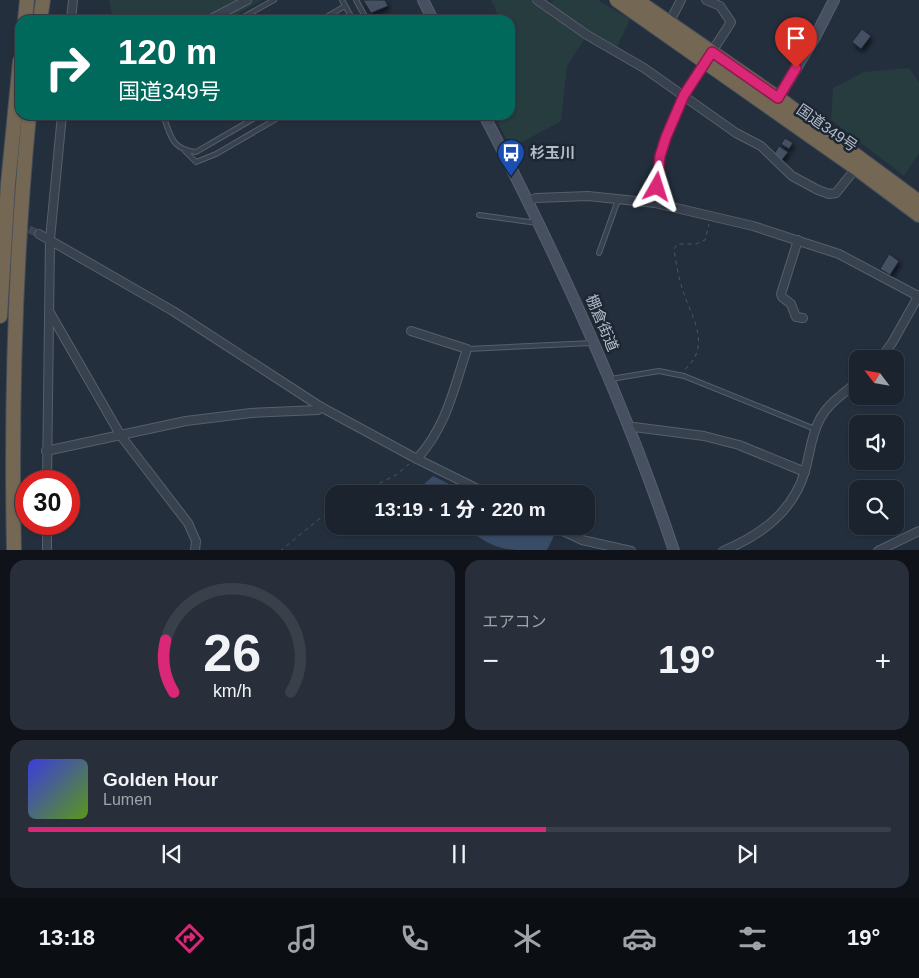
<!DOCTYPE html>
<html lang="ja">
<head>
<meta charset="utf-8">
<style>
	:root { --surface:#1b232e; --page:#282f3a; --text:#f1f3f6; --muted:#a0a4aa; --line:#39404a; --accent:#db2777 }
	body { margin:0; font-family:Helvetica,"Noto Sans JP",sans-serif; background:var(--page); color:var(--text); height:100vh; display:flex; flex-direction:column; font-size:19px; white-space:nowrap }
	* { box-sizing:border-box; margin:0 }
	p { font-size:16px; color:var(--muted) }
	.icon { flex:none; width:28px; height:28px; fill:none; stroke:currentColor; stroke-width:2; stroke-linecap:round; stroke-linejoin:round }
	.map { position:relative; height:550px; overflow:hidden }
	.side { display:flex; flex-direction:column; gap:10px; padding:10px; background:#0f1319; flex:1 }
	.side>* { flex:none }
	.top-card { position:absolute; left:15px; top:15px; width:500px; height:105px; border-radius:15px; box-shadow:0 1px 4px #0004,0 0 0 1px var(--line); background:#00695c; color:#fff; overflow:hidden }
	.needle { width:32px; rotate:301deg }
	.buttons { position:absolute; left:849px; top:350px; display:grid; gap:10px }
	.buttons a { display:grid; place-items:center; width:55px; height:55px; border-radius:10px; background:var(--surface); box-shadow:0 1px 4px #0004,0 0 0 1px var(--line); font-size:25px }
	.speed { position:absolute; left:15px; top:470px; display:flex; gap:10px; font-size:25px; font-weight:700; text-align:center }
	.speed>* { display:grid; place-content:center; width:65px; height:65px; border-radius:50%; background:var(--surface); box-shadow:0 1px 4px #0004,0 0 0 1px var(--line); line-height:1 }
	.speed .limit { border:8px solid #d22; background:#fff; color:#111 }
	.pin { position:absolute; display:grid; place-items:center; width:42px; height:42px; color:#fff; margin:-51px -21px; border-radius:50% 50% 50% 0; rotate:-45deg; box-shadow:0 0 5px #0007 }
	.pin .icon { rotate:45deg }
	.me { position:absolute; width:55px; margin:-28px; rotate:6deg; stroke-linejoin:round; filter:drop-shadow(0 0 4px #0008) }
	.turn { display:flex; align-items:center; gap:18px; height:105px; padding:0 20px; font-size:22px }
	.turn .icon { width:65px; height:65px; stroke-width:2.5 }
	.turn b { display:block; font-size:35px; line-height:42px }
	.big { font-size:38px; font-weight:800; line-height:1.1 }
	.side .widget { flex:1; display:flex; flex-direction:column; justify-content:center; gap:8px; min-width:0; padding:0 18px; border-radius:15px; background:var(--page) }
	.side .dial { align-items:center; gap:0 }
	.dial svg { height:130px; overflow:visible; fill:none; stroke:var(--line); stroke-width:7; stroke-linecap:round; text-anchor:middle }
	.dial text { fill:var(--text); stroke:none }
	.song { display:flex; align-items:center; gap:15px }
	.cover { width:60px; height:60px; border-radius:8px; background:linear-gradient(135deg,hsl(240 70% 55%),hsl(90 70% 35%)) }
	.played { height:5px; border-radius:2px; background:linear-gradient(90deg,var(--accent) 60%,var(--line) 60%) }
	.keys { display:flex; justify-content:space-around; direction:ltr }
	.heat { display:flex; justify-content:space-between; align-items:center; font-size:28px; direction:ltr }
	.side .tiles { flex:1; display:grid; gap:10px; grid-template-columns:1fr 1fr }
	.widget:last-child { grid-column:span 2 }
	.trip { position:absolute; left:325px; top:485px; width:270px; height:50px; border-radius:15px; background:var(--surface); box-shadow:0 1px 4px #0004,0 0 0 1px var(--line); font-weight:800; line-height:50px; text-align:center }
	.menu { display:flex; height:80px; justify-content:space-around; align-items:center; background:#0b0e12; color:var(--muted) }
	.menu .icon { width:35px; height:35px }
	.menu .on { color:var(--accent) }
	.menu b { font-size:22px; color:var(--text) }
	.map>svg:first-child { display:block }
	.green { fill:#263c3f }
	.water { fill:#394c67 }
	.building { fill:#455162; stroke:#1f2835; filter:url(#shadow) }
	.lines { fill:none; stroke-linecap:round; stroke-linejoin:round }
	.street-tunnel { stroke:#3a4453; stroke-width:8; stroke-dasharray:8 4; stroke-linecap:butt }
	.lane-casing { stroke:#565f6c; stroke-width:6 }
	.street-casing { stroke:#565f6c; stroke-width:10 }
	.secondary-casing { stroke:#565f6c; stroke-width:12 }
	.highway-casing { stroke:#434c59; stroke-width:16 }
	.path { stroke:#44595c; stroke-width:1; stroke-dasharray:4 4; stroke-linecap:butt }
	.lane { stroke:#38414e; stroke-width:4 }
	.street { stroke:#38414e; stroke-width:8 }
	.secondary { stroke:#465061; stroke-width:10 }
	.highway { stroke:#746855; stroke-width:14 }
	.route-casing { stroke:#8e194d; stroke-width:12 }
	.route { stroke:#db2777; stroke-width:9 }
	.labels { text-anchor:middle; stroke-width:5; stroke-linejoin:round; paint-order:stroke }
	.street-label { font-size:15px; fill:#b4bcc9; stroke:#1d2633 }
	.poi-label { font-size:15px; font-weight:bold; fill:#b4bcc9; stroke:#1d2633; text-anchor:start }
</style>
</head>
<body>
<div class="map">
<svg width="919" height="551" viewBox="0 0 919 551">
	<defs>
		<filter id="shadow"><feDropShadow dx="2" dy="3.5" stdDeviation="2.5" flood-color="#0009"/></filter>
	</defs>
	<rect width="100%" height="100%" fill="#242f3e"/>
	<g class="green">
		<path d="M109 0H262L227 20H113Z"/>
		<path d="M491 0H530L544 9 554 0H598L630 19 617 47 589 32 567 66 561 121 511 148 494 115H510V20H497L498 15Z"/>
		<path d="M909 68 919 82V153L904 176 831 120 833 88 864 72Z"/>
	</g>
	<g class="water">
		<path d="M433 476 469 494H428L421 487Z"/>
		<path d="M463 526H533L554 536 547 550C505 551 496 551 463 526Z"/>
	</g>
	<g class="building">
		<path d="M363 0H385L388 6 371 13Z"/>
		<path d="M862 29 871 36 861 49 852 42Z"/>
		<path d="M785 138 793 143 789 149 781 144Z"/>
		<path d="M779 146 788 152 782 160 774 154Z"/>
		<path d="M889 254 899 261 890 275 880 269Z"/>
	</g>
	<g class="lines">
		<path class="street-tunnel" d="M18 224 39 234"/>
		<defs>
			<g id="lane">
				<path d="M342 0 353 20"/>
				<path d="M356 0 367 20"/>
				<path d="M238 20 274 0"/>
				<path d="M321 20 345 6"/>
				<path d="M163 115C171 136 171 149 196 152L260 115"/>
				<path d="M185 151 196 162 216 154 283 115"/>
				<path d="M479 215 537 223"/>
				<path d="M599 253 618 200"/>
				<path d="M467 349 592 343"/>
				<path d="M611 379 659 371 684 376 815 429"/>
			</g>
			<g id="street">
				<path d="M537 0 587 35 644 68 736 133 761 146 792 176 818 190 829 194 836 193 856 168"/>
				<path d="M71 20 73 0"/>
				<path d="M209 20 247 0"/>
				<path d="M669 23 681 0"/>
				<path d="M529 201 536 198 588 196 655 203 753 226 839 254 918 296"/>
				<path d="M655 203C657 187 656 169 661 153 674 104 704 65 731 22L720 6 706 0"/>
				<path d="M39 234 173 311 321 407 417 459 488 494"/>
				<path d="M798 240 781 294 782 297 791 304 796 317 803 318"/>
				<path d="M49 311 121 436 188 523 196 541 195 551"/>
				<path d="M411 331 467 349C453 391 447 425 417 459"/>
				<path d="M880 359 892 343 919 295"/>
				<path d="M629 430 634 427 704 436 739 445 805 472"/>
				<path d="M46 451 186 421 251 413 318 410 321 407"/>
				<path d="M47 481 50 239 62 115"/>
				<path d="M47 524V551"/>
				<path d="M552 526 582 540 631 551"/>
				<path d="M723 551C761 535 793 512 805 471 810 454 811 435 820 419 828 403 845 393 858 381"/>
				<path d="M878 551 919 531"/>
			</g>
			<g id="secondary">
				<path d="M423 0 433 20"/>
				<path d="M775 103 815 37 834 0"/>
				<path d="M484 115C557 255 624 400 674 551"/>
			</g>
			<g id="highway">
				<path d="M617 0 856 168 919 215"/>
				<path d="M636 0 778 98 919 202"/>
				<path d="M25 20 27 0"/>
				<path d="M40 20 43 0"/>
				<path d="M0 316 8 184 20 61"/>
				<path d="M14 551C11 405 15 260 29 115"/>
			</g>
		</defs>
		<use href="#lane" class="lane-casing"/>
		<use href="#street" class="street-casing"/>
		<use href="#secondary" class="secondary-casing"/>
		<use href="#highway" class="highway-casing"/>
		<g class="path">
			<path d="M685 369C711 347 693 319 684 294 679 280 676 264 674 249L677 244H696L705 240 709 224"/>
			<path d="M358 494 396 475 409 464"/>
			<path d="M280 551 334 507"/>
		</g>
		<use href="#lane" class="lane"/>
		<use href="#street" class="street"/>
		<use href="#secondary" class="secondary"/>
		<use href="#highway" class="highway"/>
	</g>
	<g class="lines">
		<defs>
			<path id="route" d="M657 187 660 156 666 137 684 95 712 52 778 98 796 68"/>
		</defs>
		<use href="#route" class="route-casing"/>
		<use href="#route" class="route"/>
	</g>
	<defs>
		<symbol id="bus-pin" viewBox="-11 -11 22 30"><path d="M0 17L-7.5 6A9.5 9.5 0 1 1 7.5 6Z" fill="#1a4fb4" stroke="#1d2633"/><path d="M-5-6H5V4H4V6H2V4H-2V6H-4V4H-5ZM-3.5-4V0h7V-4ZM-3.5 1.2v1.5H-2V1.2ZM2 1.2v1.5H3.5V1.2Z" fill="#fff"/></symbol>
	</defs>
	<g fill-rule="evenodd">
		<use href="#bus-pin" x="495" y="137" width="32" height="43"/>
	</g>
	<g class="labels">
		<g class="street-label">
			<text transform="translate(827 128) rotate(35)" y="5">国道349号</text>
			<text transform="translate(602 323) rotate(67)" y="5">棚倉街道</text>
		</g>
		<g class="poi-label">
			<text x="530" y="158">杉玉川</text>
		</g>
	</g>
</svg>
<div class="buttons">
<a><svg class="needle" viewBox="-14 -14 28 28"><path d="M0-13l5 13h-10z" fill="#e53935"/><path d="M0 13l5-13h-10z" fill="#a0a4aa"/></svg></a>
<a><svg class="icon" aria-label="sound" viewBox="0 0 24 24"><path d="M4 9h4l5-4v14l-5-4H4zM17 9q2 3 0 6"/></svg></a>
<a><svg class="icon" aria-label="search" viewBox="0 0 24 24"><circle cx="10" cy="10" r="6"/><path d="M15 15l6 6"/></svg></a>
</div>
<div class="speed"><div class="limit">30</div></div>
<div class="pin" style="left:796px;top:68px;background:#d93025"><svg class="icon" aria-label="arrive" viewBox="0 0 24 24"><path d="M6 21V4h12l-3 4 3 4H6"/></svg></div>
<svg class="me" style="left:657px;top:187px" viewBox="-20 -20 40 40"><path d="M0-17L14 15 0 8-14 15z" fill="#db2777" stroke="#fff" stroke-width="4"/></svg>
<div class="trip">13:19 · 1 分 · 220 m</div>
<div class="top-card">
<div class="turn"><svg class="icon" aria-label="right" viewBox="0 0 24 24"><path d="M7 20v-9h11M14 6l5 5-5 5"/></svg><div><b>120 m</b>国道349号</div></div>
</div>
</div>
<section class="side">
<div class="tiles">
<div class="widget dial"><svg viewBox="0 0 100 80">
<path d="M14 69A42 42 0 1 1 86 69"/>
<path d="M14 69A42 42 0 0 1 9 37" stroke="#db2777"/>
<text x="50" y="56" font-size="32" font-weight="700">26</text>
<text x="50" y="72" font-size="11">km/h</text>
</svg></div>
<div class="widget"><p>エアコン</p>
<div class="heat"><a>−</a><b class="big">19°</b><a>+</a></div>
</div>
<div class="widget">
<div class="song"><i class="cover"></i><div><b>Golden Hour</b><p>Lumen</p></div></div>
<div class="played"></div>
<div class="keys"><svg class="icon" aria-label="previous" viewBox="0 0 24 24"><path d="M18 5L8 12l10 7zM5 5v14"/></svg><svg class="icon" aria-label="pause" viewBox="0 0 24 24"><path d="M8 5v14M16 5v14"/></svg><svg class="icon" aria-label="next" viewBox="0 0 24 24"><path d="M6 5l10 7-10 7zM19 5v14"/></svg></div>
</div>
</div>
</section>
<nav class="menu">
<b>13:18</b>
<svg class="icon on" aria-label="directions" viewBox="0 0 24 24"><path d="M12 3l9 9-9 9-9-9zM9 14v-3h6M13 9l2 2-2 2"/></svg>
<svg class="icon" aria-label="music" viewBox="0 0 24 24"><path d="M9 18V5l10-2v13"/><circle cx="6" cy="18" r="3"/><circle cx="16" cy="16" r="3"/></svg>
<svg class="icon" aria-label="phone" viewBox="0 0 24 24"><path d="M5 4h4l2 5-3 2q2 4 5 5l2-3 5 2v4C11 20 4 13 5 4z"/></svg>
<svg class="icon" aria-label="climate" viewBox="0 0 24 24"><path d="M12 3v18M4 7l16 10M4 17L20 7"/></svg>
<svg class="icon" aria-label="car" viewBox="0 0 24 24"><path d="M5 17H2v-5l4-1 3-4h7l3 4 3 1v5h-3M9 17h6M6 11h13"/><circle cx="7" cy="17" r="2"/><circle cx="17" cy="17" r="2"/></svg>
<svg class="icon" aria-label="filters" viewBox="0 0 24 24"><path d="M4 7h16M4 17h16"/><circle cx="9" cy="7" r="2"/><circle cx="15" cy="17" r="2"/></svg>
<b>19°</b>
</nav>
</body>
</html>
